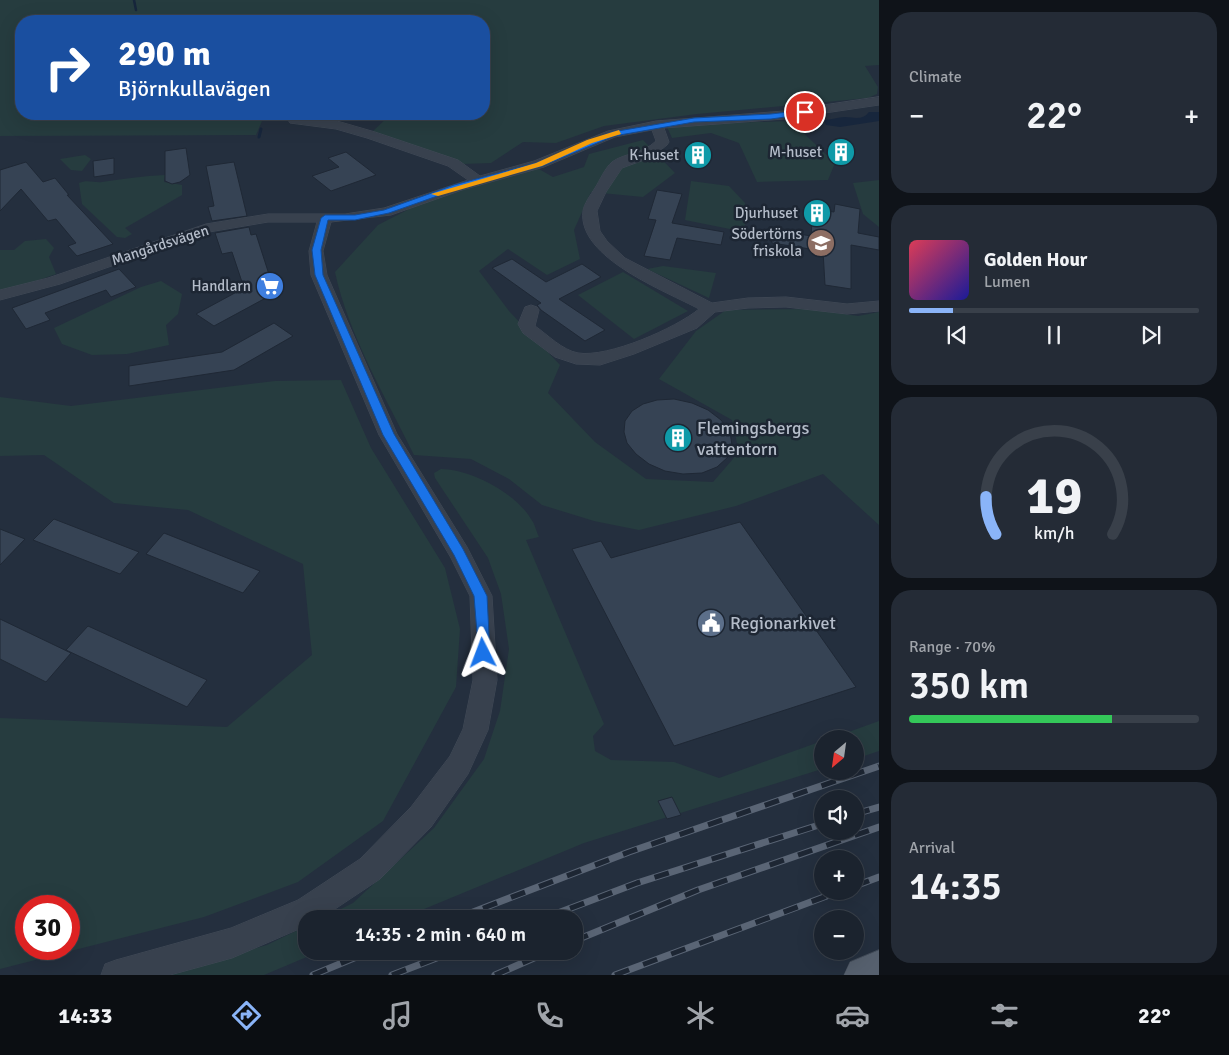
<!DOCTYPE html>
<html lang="en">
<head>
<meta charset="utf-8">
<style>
	:root { --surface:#1b232e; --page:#242b36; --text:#f1f3f6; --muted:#a0a4aa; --line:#39404a; --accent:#8ab4f8 }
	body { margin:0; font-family:Signika,sans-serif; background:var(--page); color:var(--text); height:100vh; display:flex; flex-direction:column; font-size:19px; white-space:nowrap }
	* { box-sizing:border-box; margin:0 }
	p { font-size:16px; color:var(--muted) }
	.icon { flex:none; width:28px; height:28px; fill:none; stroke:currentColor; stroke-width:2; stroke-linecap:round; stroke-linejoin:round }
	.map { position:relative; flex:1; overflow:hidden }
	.drawer { display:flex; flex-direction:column; gap:12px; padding:12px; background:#0f1319; width:350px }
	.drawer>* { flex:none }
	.hud { position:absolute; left:15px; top:15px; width:475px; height:105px; border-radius:20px; box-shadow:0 5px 20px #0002,0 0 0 1px var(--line); background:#1a4fa0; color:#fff; overflow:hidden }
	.needle { width:32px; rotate:209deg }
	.controls { position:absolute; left:814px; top:730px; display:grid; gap:10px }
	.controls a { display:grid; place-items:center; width:50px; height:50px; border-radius:50%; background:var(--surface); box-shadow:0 5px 20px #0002,0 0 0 1px var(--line); font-size:25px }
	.speed { position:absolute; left:15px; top:895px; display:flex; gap:10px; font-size:25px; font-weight:700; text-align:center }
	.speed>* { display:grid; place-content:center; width:65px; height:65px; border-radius:50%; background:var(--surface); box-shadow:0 5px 20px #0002,0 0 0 1px var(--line); line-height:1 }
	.speed .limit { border:8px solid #d22; background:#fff; color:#111 }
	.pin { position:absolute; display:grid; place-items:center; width:42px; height:42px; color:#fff; margin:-21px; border:2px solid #fff; border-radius:50%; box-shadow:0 1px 5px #0007 }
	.me { position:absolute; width:55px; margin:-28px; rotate:357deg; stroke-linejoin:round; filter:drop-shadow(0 0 4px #0008) }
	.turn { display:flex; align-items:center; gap:18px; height:105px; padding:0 20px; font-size:22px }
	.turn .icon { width:65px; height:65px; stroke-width:2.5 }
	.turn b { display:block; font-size:35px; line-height:42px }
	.big { font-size:38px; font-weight:600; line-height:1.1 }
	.drawer .tile { flex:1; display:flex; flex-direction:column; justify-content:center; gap:8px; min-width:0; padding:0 18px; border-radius:20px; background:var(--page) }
	.drawer .dial { align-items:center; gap:0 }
	.dial svg { height:130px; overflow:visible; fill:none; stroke:var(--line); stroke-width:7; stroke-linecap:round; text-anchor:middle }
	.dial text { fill:var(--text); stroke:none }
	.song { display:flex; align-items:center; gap:15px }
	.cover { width:60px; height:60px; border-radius:8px; background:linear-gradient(135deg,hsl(350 70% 55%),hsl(240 70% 35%)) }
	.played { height:5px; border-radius:2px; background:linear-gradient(90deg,var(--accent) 15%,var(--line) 15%) }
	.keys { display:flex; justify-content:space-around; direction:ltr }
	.heat { display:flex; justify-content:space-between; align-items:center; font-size:28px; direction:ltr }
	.charge { height:8px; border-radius:4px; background:linear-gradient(90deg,#34c759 70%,var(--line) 0) }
	.trip { position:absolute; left:298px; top:910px; width:285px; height:50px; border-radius:20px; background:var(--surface); box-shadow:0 5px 20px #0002,0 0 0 1px var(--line); font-weight:600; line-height:50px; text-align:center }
	.dock { display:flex; height:80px; justify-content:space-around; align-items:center; background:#0b0e12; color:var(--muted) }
	.dock .icon { width:35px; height:35px }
	.dock .current { color:var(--accent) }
	.dock b { font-size:22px; color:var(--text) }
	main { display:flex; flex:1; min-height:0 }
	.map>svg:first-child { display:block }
	.green { fill:#263c3f; fill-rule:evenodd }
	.water { fill:#17263c }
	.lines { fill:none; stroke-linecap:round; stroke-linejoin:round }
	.stream-far1 { stroke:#17263c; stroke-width:2.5 }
	.stream { stroke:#17263c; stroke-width:3 }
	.building { fill:#364354; stroke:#1f2835 }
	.minor-casing { stroke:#414a57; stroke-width:1 }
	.major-casing { stroke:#414a57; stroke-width:1 }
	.minor { fill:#38414e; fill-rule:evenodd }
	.major { fill:#56606e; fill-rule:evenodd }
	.rail-casing { stroke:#5a6575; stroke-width:7 }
	.rail { stroke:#1d2633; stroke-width:5; stroke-dasharray:15; stroke-linecap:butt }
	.route { fill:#1a73e8; stroke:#114b97 }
	.slow { fill:#f59e0b }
	.labels { text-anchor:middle; stroke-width:5; stroke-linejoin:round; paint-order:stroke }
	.far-poi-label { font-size:15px; fill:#b4bcc9; stroke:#1d2633; text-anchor:end }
	.far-street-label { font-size:15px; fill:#b4bcc9; stroke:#1d2633 }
	.poi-label { font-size:18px; fill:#b4bcc9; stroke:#1d2633; text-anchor:start }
</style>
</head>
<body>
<main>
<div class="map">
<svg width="879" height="975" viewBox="0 0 879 975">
	<rect width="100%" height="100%" fill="#242f3e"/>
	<g class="green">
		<path d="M0 0H879V65L865 66 878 87 877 94 868 98 697 114 604 126 556 143 523 142 491 163 461 164 373 131 391 114H484V21H21V114H265L256 135 0 136Z"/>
		<path d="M791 121 835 163 828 180 757 182 739 143 711 133 672 138 667 127 694 124Z"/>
		<path d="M643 140 675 173 643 197 591 192 574 230 580 259 547 275 508 249 479 271 509 311 560 365 548 393 595 442 646 479 713 482 739 452 732 420 659 379 696 331 726 310 809 309 858 316 879 312V525L823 474 736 506 639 530 594 521 542 505 509 479 471 459 414 455C386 398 348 334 335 272L378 225 413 207 453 190 537 168 553 177 584 167 589 154Z"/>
		<path d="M85 155 91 159 82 171 71 170 60 159Z"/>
		<path d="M165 175 164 182 182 185V195L125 228 132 234 125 238 117 237 82 204 79 183C87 179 95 183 102 182 123 179 143 176 165 175Z"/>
		<path d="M879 180V227L863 214 853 183Z"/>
		<path d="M691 181 729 186 745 203V232L685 220Z"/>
		<path d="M46 239 54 248 49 257 56 274 25 285 0 290V250H14L25 241Z"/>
		<path d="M663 266 716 273 709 298 647 269Z"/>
		<path d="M623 272 688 311 634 339 578 295Z"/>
		<path d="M161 281 182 294 178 314 166 325 169 345 127 354 92 355 62 344 54 328 141 287Z"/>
		<path d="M341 380 371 448 445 568 460 629 456 687 383 821 298 882 204 917 0 969V718L227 727 312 655 303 564 188 510 114 503 44 455 0 456V397L71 406 275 381ZM26 906H69V949H26Z"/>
		<path d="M441 469C470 469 516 493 531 519 535 524 536 531 539 537L526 540 604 724 593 736 595 751 611 760 674 762 719 778 822 741V769L584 843 400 919H321L353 903 434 828 484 759 500 711 509 649 501 594 488 558 435 478 434 473Z"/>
		<path d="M879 721V751L855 759V739H829Z"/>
		<path d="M306 926V951H321L264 975H166L267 945Z"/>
	</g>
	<path class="water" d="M869 112H879V121L840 127 826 125 824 120C831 120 838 117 845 117 854 117 862 121 869 112Z"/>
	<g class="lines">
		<path class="stream-far1" d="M134 0 136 10"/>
		<path class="stream" d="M259 137 261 129"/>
	</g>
	<g class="building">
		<path d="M186 148 190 175 180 182 172 184 165 181V151Z"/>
		<path d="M346 152 376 175 331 191 312 176 339 167 328 158Z"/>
		<path d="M114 158V174L94 177 93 161Z"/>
		<path d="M26 162 43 182 55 178 69 195H67L113 244 77 256 68 246 76 243 56 219 48 221 21 189 0 211V170Z"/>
		<path d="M234 162 247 216 212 221 208 207 214 206 206 166Z"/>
		<path d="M657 190 682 194 672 223 724 232 721 245 677 238 670 260 644 256 656 220 648 219Z"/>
		<path d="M835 204 860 209 858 233 879 237V250L851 245V289L825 285 823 251 772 243 769 229 811 236 813 209 834 212Z"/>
		<path d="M249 227 251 235 256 234 275 293 214 326 196 314 244 288 232 252 222 254 215 233Z"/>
		<path d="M512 259 546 282 582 264 601 277 559 299 605 330 585 341 541 310 537 305 541 303 492 268Z"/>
		<path d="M119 269 136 287 111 297 106 290 68 304 45 313 50 320 26 329 12 308Z"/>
		<path d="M274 323 293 336 234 370 129 386V366L222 352Z"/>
		<path d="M674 399 692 403 708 410 721 420 730 432 732 445 728 457 717 467 702 473 683 474 665 471 649 464 636 454 627 443 624 432 625 421 632 411 643 404 657 400Z"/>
		<path d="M54 519 139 552 120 574 33 540Z"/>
		<path d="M740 522 856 687 674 746 572 549 601 541 611 558Z"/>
		<path d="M0 529 25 539 0 565Z"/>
		<path d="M164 533 260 571 243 593 146 554Z"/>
		<path d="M0 619 71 653 46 682 0 659Z"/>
		<path d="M88 626 207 680 187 707 66 650Z"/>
		<path d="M672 797 681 815 667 819 658 801Z"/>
	</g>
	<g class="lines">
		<defs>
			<path id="minor" d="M879 97V105L784 119 664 128 669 142 667 145 652 157 622 168 606 192 597 211 600 231 607 241 625 258 712 303 748 298 786 297 847 304 879 301V311L847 314 786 307 748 308 715 312 697 328 634 354 600 365 576 364 555 357 523 333 518 324 525 307 531 305 537 307 539 310 535 326C548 335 562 350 578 353 608 358 676 328 699 309 666 291 577 258 583 211 584 204 591 194 595 188 600 180 605 168 612 162 624 153 643 154 656 141L652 130 615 137 544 167 462 190 391 215 331 222 323 251 327 275 397 434 467 547 492 596 497 680 488 730 468 774 431 827 380 879 320 919H306V926L232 958 170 975H101L105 964 116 960 231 928 298 900 360 859 411 807 450 756 463 729 473 680 470 596 451 558 379 435 311 275 309 251 317 222H268L209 232 60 284 0 300V290L48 278 206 224 268 214H345L384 208 468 180 448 166 367 138 336 129 290 123 288 120 294 116 337 121 375 132 458 160 480 176 534 161 608 131 656 121 784 111Z"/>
			<path id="major" d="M879 950V975H844L850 962Z"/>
		</defs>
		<use href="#minor" class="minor-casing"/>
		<use href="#major" class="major-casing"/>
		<use href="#minor" class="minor"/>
		<use href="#major" class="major"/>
		<defs>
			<g id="rail">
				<path d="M855 814 879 807"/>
				<path d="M855 886 879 877"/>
				<path d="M455 919 629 852 879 766"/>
				<path d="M542 919 637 883 822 824"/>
				<path d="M574 941 698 890 879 827"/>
				<path d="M313 975 371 951"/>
				<path d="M392 975 455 951"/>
				<path d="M495 975 550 951"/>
				<path d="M615 975 840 891"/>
			</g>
		</defs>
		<use href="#rail" class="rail-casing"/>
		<use href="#rail" class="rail"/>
	</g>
	<path class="route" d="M805 110 807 114 771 119 694 122 614 136 542 166 460 188 389 213 355 220H328L321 250 323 275 394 434 463 549 487 596 490 653 488 657H479L474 596 454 555 383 435 315 275 312 250 321 218 325 215H355L384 210 454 185 536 163 612 132 694 118 771 114Z"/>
	<path class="slow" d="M619 130 621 134 592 143 542 166 438 196 431 194 536 163 587 140Z"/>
	<defs>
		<symbol id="building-disc" viewBox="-11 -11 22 22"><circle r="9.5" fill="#0f9aa8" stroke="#1d2633"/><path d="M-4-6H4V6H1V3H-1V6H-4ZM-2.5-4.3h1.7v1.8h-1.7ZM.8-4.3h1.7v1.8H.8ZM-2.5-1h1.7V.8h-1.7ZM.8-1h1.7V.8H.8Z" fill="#fff"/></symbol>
		<symbol id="school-disc" viewBox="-11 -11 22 22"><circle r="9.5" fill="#8d6e63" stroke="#1d2633"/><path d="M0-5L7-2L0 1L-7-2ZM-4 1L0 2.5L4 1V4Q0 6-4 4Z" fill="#fff"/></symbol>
		<symbol id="supermarket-disc" viewBox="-11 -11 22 22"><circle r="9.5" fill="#3f7fe0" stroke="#1d2633"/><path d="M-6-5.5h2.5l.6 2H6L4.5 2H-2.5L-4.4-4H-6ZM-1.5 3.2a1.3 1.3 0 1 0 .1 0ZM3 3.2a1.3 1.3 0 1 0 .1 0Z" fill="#fff"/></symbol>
		<symbol id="civic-disc" viewBox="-11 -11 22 22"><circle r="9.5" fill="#5c6f8a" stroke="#1d2633"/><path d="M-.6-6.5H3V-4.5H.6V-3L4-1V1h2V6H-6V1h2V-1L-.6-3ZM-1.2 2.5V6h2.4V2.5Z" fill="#fff"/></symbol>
	</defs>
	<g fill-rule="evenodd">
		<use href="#building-disc" x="825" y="136" width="32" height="32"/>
		<use href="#building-disc" x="682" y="139" width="32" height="32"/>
		<use href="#building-disc" x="801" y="197" width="32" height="32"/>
		<use href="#school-disc" x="805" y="227" width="32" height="32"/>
		<use href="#supermarket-disc" x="254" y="270" width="32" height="32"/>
		<use href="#building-disc" x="662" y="422" width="32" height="32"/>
		<use href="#civic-disc" x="695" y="607" width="32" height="32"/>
	</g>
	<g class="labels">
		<g class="far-poi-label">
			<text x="822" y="157">M-huset</text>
			<text x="679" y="160">K-huset</text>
			<text x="798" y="218">Djurhuset</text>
			<text x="802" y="239">Södertörns<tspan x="802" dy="17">friskola</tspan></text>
			<text x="251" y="291">Handlarn</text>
		</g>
		<g class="far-street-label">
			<text transform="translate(160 245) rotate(-18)" y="5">Mangårdsvägen</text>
		</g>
		<g class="poi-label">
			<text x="697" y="434">Flemingsbergs<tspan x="697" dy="21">vattentorn</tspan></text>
			<text x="730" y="629">Regionarkivet</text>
		</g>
	</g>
</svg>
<div class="controls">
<a><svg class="needle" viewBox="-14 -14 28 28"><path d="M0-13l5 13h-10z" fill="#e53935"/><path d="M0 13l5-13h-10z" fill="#a0a4aa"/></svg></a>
<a><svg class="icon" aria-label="sound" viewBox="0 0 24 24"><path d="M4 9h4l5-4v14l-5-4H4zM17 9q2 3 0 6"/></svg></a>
<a>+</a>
<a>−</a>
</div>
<div class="speed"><div class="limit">30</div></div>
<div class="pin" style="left:805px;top:112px;background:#d93025"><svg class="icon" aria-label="arrive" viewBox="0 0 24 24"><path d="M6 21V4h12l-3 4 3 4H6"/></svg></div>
<svg class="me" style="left:483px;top:653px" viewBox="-20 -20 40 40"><path d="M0-17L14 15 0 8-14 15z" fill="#1a73e8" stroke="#fff" stroke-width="4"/></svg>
<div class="trip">14:35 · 2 min · 640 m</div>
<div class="hud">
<div class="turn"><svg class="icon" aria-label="right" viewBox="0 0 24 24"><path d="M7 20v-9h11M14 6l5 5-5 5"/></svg><div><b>290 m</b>Björnkullavägen</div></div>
</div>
</div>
<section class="drawer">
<div class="tile"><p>Climate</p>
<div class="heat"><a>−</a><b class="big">22°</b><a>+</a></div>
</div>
<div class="tile">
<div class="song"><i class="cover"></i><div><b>Golden Hour</b><p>Lumen</p></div></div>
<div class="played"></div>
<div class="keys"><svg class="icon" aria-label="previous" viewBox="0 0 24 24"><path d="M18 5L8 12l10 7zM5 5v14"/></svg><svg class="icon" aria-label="pause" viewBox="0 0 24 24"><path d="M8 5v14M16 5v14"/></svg><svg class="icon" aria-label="next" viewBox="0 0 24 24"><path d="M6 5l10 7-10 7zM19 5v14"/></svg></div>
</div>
<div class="tile dial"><svg viewBox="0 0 100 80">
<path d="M14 69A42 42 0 1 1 86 69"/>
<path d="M14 69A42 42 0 0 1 8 46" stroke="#8ab4f8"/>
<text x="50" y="56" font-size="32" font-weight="700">19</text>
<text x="50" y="72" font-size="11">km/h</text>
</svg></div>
<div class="tile"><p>Range · 70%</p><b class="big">350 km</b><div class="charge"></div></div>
<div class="tile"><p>Arrival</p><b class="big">14:35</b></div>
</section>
</main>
<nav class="dock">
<b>14:33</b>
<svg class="icon current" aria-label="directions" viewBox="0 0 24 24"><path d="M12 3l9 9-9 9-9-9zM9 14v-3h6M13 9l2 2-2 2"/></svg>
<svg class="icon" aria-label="music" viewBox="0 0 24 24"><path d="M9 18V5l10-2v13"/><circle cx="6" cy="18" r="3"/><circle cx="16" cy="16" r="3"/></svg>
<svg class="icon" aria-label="phone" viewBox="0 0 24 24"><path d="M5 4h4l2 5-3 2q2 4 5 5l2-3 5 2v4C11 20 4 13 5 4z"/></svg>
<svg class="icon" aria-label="climate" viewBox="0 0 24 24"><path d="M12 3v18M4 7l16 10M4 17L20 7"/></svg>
<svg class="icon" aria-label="car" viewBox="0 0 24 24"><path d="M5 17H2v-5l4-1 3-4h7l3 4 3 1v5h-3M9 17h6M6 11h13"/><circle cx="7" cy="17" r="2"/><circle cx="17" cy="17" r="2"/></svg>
<svg class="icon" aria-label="filters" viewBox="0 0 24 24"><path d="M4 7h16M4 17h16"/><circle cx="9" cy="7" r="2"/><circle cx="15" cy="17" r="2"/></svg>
<b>22°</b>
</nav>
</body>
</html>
